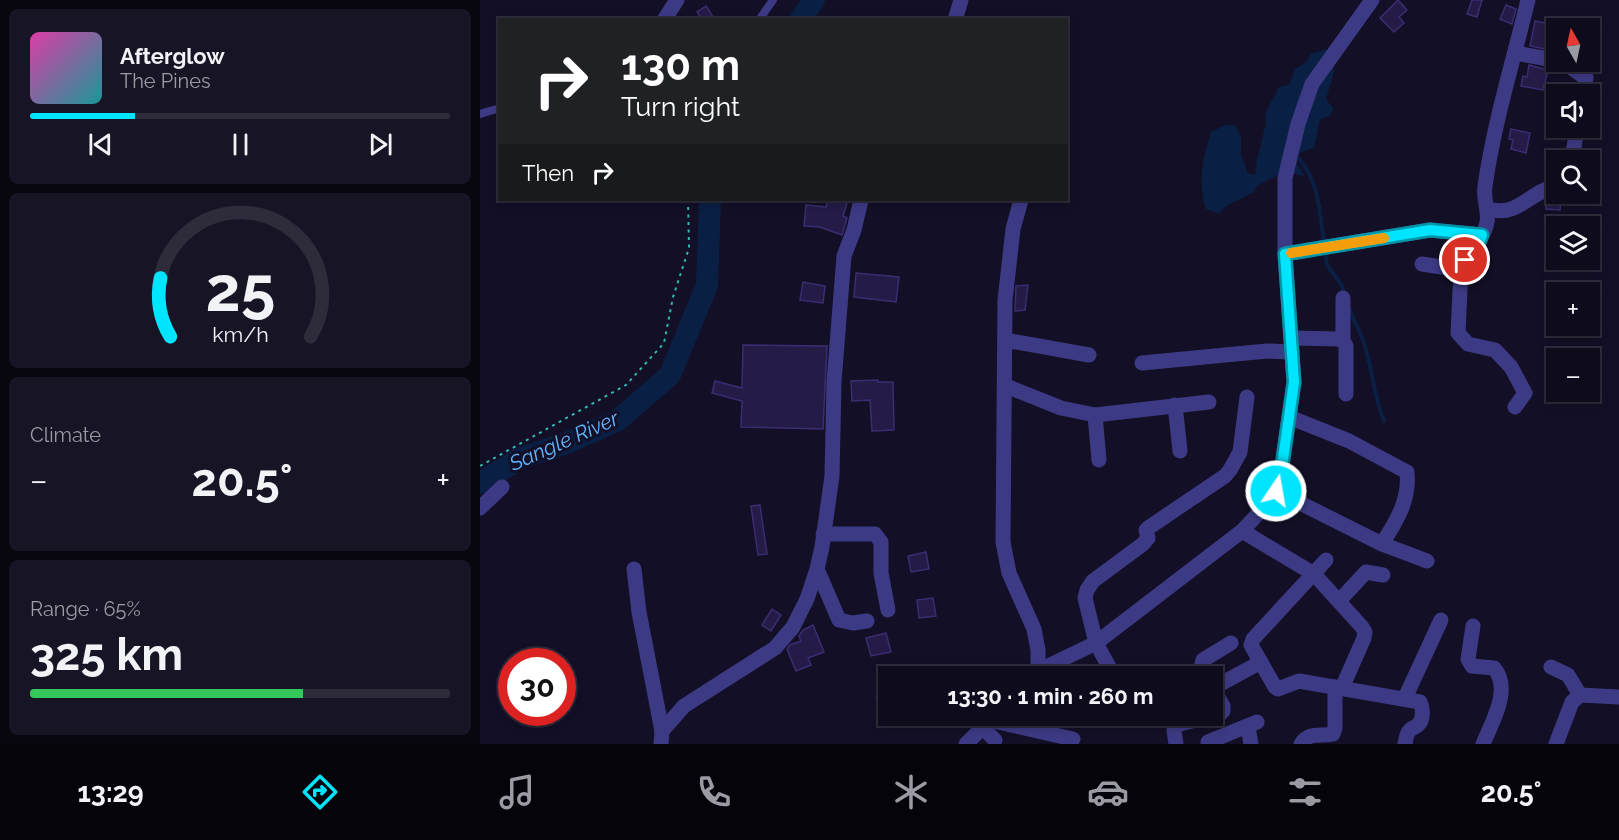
<!DOCTYPE html>
<html lang="en">
<head>
<meta charset="utf-8">
<style>
	:root { --surface:#0e0b1c; --page:#171425; --text:#f1f3f6; --muted:#9b9ba3; --line:#2e2b3b; --accent:#00e5ff }
	body { margin:0; font-family:Raleway,sans-serif; background:var(--page); color:var(--text); height:100vh; display:flex; flex-direction:column; font-size:22px; white-space:nowrap }
	* { box-sizing:border-box; margin:0 }
	p { font-size:20px; color:var(--muted) }
	.icon { flex:none; width:33px; height:33px; fill:none; stroke:currentColor; stroke-width:2; stroke-linecap:round; stroke-linejoin:round }
	.map { position:relative; flex:1; overflow:hidden }
	.sheet { display:flex; flex-direction:column; gap:9px; padding:9px; background:#08060f; width:480px }
	.sheet>* { flex:none }
	.hud { position:absolute; left:18px; top:18px; width:570px; height:183px; border-radius:0px; box-shadow:0 3px 9px #0003,0 0 0 2px var(--line); background:#202124; color:#fff; overflow:hidden }
	.needle { width:39px; rotate:351deg }
	.tools { position:absolute; left:1066px; top:18px; display:grid; gap:12px }
	.tools a { display:grid; place-items:center; width:54px; height:54px; border-radius:0px; background:var(--surface); box-shadow:0 3px 9px #0003,0 0 0 2px var(--line); font-size:30px }
	.speed { position:absolute; left:18px; top:648px; display:flex; gap:12px; font-size:30px; font-weight:700; text-align:center }
	.speed>* { display:grid; place-content:center; width:78px; height:78px; border-radius:50%; background:var(--surface); box-shadow:0 3px 9px #0003,0 0 0 2px var(--line); line-height:1 }
	.speed .limit { border:9px solid #d22; background:#fff; color:#111 }
	.pin { position:absolute; display:grid; place-items:center; width:51px; height:51px; color:#fff; margin:-26px; border:3px solid #fff; border-radius:50%; box-shadow:0 2px 6px #0007 }
	.me { position:absolute; width:66px; margin:-33px; rotate:12deg; stroke-linejoin:round; filter:drop-shadow(0 0 4px #0008) }
	.turn { display:flex; align-items:center; gap:21px; height:126px; padding:0 24px; font-size:27px }
	.turn .icon { width:78px; height:78px; stroke-width:2.5 }
	.turn b { display:block; font-size:42px; line-height:51px }
	.then { display:flex; align-items:center; height:57px; padding:0 24px; background:#0003; gap:12px; font-size:22px }
	.big { font-size:45px; font-weight:700; line-height:1.1 }
	.sheet .widget { flex:1; display:flex; flex-direction:column; justify-content:center; gap:9px; min-width:0; padding:0 21px; border-radius:9px; background:var(--page) }
	.sheet .dial { align-items:center; gap:0 }
	.dial svg { height:156px; overflow:visible; fill:none; stroke:var(--line); stroke-width:7; stroke-linecap:round; text-anchor:middle }
	.dial text { fill:var(--text); stroke:none }
	.song { display:flex; align-items:center; gap:18px }
	.cover { width:72px; height:72px; border-radius:9px; background:linear-gradient(135deg,hsl(320 70% 55%),hsl(180 70% 35%)) }
	.played { height:6px; border-radius:3px; background:linear-gradient(90deg,var(--accent) 25%,var(--line) 25%) }
	.keys { display:flex; justify-content:space-around; direction:ltr }
	.heat { display:flex; justify-content:space-between; align-items:center; font-size:33px; direction:ltr }
	.charge { height:9px; border-radius:4px; background:linear-gradient(90deg,#34c759 65%,var(--line) 0) }
	.trip { position:absolute; left:398px; top:666px; width:345px; height:60px; border-radius:0px; background:var(--surface); box-shadow:0 3px 9px #0003,0 0 0 2px var(--line); font-weight:700; line-height:60px; text-align:center }
	.tabs { display:flex; height:96px; justify-content:space-around; align-items:center; background:#06040b; color:var(--muted) }
	.tabs .icon { width:42px; height:42px }
	.tabs .current { color:var(--accent) }
	.tabs b { font-size:27px; color:var(--text) }
	main { display:flex; flex:1; min-height:0 }
	.map>svg:first-child { display:block }
	.water { fill:#0a1f44 }
	.lines { fill:none; stroke-linecap:round; stroke-linejoin:round }
	.stream { stroke:#0a1f44; stroke-width:4 }
	.river { stroke:#0a1f44; stroke-width:22 }
	.building { fill:#241b47; stroke:#3b2d73; stroke-width:1.5 }
	.path { stroke:#2fb8b0; stroke-width:2; stroke-dasharray:3 4.5; stroke-linecap:butt }
	.service { stroke:#3d3a85; stroke-width:8 }
	.minor { stroke:#3d3a85; stroke-width:15 }
	.route-casing { stroke:#0095a6; stroke-width:15 }
	.route { stroke:#00e5ff; stroke-width:10 }
	.slow { stroke:#f59e0b; stroke-width:10 }
	.labels { text-anchor:middle; stroke-width:6; stroke-linejoin:round; paint-order:stroke }
	.water-label { font-size:21px; font-style:italic; fill:#62b6ff; stroke:#130f26 }
</style>
</head>
<body>
<main>
<section class="sheet">
<div class="widget">
<div class="song"><i class="cover"></i><div><b>Afterglow</b><p>The Pines</p></div></div>
<div class="played"></div>
<div class="keys"><svg class="icon" aria-label="previous" viewBox="0 0 24 24"><path d="M18 5L8 12l10 7zM5 5v14"/></svg><svg class="icon" aria-label="pause" viewBox="0 0 24 24"><path d="M8 5v14M16 5v14"/></svg><svg class="icon" aria-label="next" viewBox="0 0 24 24"><path d="M6 5l10 7-10 7zM19 5v14"/></svg></div>
</div>
<div class="widget dial"><svg viewBox="0 0 100 80">
<path d="M14 69A42 42 0 1 1 86 69"/>
<path d="M14 69A42 42 0 0 1 9 39" stroke="#00e5ff"/>
<text x="50" y="56" font-size="32" font-weight="700">25</text>
<text x="50" y="72" font-size="11">km/h</text>
</svg></div>
<div class="widget"><p>Climate</p>
<div class="heat"><a>−</a><b class="big">20.5°</b><a>+</a></div>
</div>
<div class="widget"><p>Range · 65%</p><b class="big">325 km</b><div class="charge"></div></div>
</section>
<div class="map">
<svg width="1139" height="744" viewBox="0 0 1139 744">
	<rect width="100%" height="100%" fill="#130f26"/>
	<path class="water" d="M846 49 858 58 853 64 854 72 846 99 853 108 850 116 840 119 834 148 823 151 814 158 825 176 804 172 777 186 774 192 746 206 739 214 726 209C717 181 723 159 731 132L745 125H755L761 137V154L768 173 775 175 777 160 786 123 785 114 799 87 809 85 815 69 826 62 831 54Z"/>
	<g class="lines">
		<g class="stream">
			<path d="M817 156C839 181 840 211 844 244"/>
			<path d="M845 251 847 265 861 284 865 295"/>
			<path d="M869 308C873 320 880 331 884 343 893 369 893 396 904 421"/>
		</g>
		<g class="river">
			<path d="M320 20 334 0"/>
			<path d="M0 483 41 458 84 444 137 421 190 375 227 285 230 200"/>
		</g>
	</g>
	<g class="building">
		<path d="M918 0 927 10 919 17 924 23 914 32 900 18Z"/>
		<path d="M992 0H1002L997 17 987 14Z"/>
		<path d="M1026 5 1036 9 1032 24 1020 19Z"/>
		<path d="M226 6 235 20H222L217 12Z"/>
		<path d="M1055 21 1077 25V37H1073L1070 50 1050 46Z"/>
		<path d="M1049 65 1068 70 1063 90 1041 86 1043 76 1047 77Z"/>
		<path d="M1031 129 1050 133 1046 153 1031 149 1033 140 1029 139Z"/>
		<path d="M1081 196 1080 210 1066 209V200Z"/>
		<path d="M348 200H368L363 216 367 218 362 235 340 227 324 226 326 205 346 207Z"/>
		<path d="M376 273 419 277 416 302 374 297Z"/>
		<path d="M323 282 345 286 343 303 320 300Z"/>
		<path d="M548 285 545 310 535 311 536 286Z"/>
		<path d="M263 345 347 346 343 429 261 427 262 401 232 393 235 381 262 388Z"/>
		<path d="M398 380V382H413L414 430 392 431 390 400 372 401 371 381Z"/>
		<path d="M280 505 287 554 278 555 271 506Z"/>
		<path d="M446 552 449 569 431 572 428 556Z"/>
		<path d="M453 598 456 616 439 618 437 600Z"/>
		<path d="M292 609 301 615 291 631 282 625Z"/>
		<path d="M333 625 344 652 328 658 331 665 316 671 307 649 310 645 321 641 319 636 323 630Z"/>
		<path d="M406 633 411 652 391 656 386 638Z"/>
	</g>
	<g class="lines">
		<path class="path" d="M0 466 146 385 184 343 193 297 209 248 208 200"/>
		<g class="service">
			<path d="M279 20 293 0"/>
			<path d="M0 114 20 108"/>
		</g>
		<g class="minor">
			<path d="M184 20 197 0"/>
			<path d="M475 20 481 0"/>
			<path d="M1035 53 1063 58 1089 66 1106 78 1102 94"/>
			<path d="M1092 160 1097 128"/>
			<path d="M541 200 533 229 525 300 523 542 529 573 554 629 558 650V671"/>
			<path d="M1008 209C1039 218 1049 191 1077 186"/>
			<path d="M1002 235 995 252 985 260 981 270 978 333 988 344 1015 350 1031 367 1045 393 1035 407"/>
			<path d="M805 254 950 230 1002 235C1014 215 1002 205 1005 186 1014 123 1033 62 1048 0"/>
			<path d="M942 264 981 270"/>
			<path d="M863 298V341"/>
			<path d="M811 338 858 339 863 341 866 346V394"/>
			<path d="M525 340 609 355"/>
			<path d="M662 363 787 351 812 352"/>
			<path d="M526 386 581 408 615 415 729 402"/>
			<path d="M695 405 700 451"/>
			<path d="M615 415 619 460"/>
			<path d="M809 417 869 441 927 472C930 500 916 522 902 544"/>
			<path d="M796 491 902 544 947 561"/>
			<path d="M0 508 22 487"/>
			<path d="M762 531 834 574 882 627 885 632 884 638 862 688"/>
			<path d="M343 534H395L401 542V573L408 610"/>
			<path d="M846 560 773 639 771 645 795 687 798 689 819 681 940 702C943 708 944 719 938 725 935 727 932 728 930 730 926 734 926 739 925 744"/>
			<path d="M154 569 159 612 182 731"/>
			<path d="M337 569 359 620 373 623 387 621"/>
			<path d="M859 601 886 572 903 575"/>
			<path d="M993 626 988 659 992 666 1014 668C1032 689 1012 722 1003 744"/>
			<path d="M1071 667 1088 675 1100 695"/>
			<path d="M552 676 558 671 616 643 762 531 789 502 796 491 800 479 814 382 805 254V178L818 124 832 84 892 0"/>
			<path d="M634 676 616 643 605 598 607 590 613 581 663 544 668 538 666 530 668 528 745 476 750 470 760 452 767 397"/>
			<path d="M726 676 721 668 723 660 751 643"/>
			<path d="M733 688 781 662"/>
			<path d="M403 697 408 696"/>
			<path d="M925 698 961 620"/>
			<path d="M491 716 515 740"/>
			<path d="M518 722 593 739"/>
			<path d="M768 727 771 744"/>
			<path d="M728 742 777 722"/>
			<path d="M181 744 182 731 204 706 295 648 313 627 327 599 337 569 342 547 352 476 354 382 364 256 374 230 381 200"/>
			<path d="M486 744 502 728"/>
			<path d="M696 744 694 730 696 725 740 714 743 711V706L732 687"/>
			<path d="M821 744C830 731 840 737 853 734L855 728V687"/>
			<path d="M1076 744 1092 702 1100 695 1139 697"/>
		</g>
	</g>
	<g class="lines">
		<defs>
			<path id="route" d="M796 491 802 466 814 382 805 254 950 230 1002 235 995 252 985 260"/>
		</defs>
		<use href="#route" class="route-casing"/>
		<use href="#route" class="route"/>
		<path class="slow" d="M811 253 904 238"/>
	</g>
	<g class="labels">
		<g class="water-label">
			<text transform="translate(84 441) rotate(-24)" y="7">Sangle River</text>
		</g>
	</g>
</svg>
<div class="tools">
<a><svg class="needle" viewBox="-14 -14 28 28"><path d="M0-13l5 13h-10z" fill="#e53935"/><path d="M0 13l5-13h-10z" fill="#9b9ba3"/></svg></a>
<a><svg class="icon" aria-label="sound" viewBox="0 0 24 24"><path d="M4 9h4l5-4v14l-5-4H4zM17 9q2 3 0 6"/></svg></a>
<a><svg class="icon" aria-label="search" viewBox="0 0 24 24"><circle cx="10" cy="10" r="6"/><path d="M15 15l6 6"/></svg></a>
<a><svg class="icon" aria-label="layers" viewBox="0 0 24 24"><path d="M12 4l9 5-9 5-9-5zM3 14l9 5 9-5"/></svg></a>
<a>+</a>
<a>−</a>
</div>
<div class="speed"><div class="limit">30</div></div>
<div class="pin" style="left:985px;top:260px;background:#d93025"><svg class="icon" aria-label="arrive" viewBox="0 0 24 24"><path d="M6 21V4h12l-3 4 3 4H6"/></svg></div>
<svg class="me" style="left:796px;top:491px" viewBox="-20 -20 40 40"><circle r="17" fill="#00e5ff" stroke="#fff" stroke-width="3"/><path d="M0-11L8 9 0 5-8 9z" fill="#fff"/></svg>
<div class="trip">13:30 · 1 min · 260 m</div>
<div class="hud">
<div class="turn"><svg class="icon" aria-label="right" viewBox="0 0 24 24"><path d="M7 20v-9h11M14 6l5 5-5 5"/></svg><div><b>130 m</b>Turn right</div></div>
<div class="then">Then<svg class="icon" aria-label="right" viewBox="0 0 24 24"><path d="M7 20v-9h11M14 6l5 5-5 5"/></svg></div>
</div>
</div>
</main>
<nav class="tabs">
<b>13:29</b>
<svg class="icon current" aria-label="directions" viewBox="0 0 24 24"><path d="M12 3l9 9-9 9-9-9zM9 14v-3h6M13 9l2 2-2 2"/></svg>
<svg class="icon" aria-label="music" viewBox="0 0 24 24"><path d="M9 18V5l10-2v13"/><circle cx="6" cy="18" r="3"/><circle cx="16" cy="16" r="3"/></svg>
<svg class="icon" aria-label="phone" viewBox="0 0 24 24"><path d="M5 4h4l2 5-3 2q2 4 5 5l2-3 5 2v4C11 20 4 13 5 4z"/></svg>
<svg class="icon" aria-label="climate" viewBox="0 0 24 24"><path d="M12 3v18M4 7l16 10M4 17L20 7"/></svg>
<svg class="icon" aria-label="car" viewBox="0 0 24 24"><path d="M5 17H2v-5l4-1 3-4h7l3 4 3 1v5h-3M9 17h6M6 11h13"/><circle cx="7" cy="17" r="2"/><circle cx="17" cy="17" r="2"/></svg>
<svg class="icon" aria-label="filters" viewBox="0 0 24 24"><path d="M4 7h16M4 17h16"/><circle cx="9" cy="7" r="2"/><circle cx="15" cy="17" r="2"/></svg>
<b>20.5°</b>
</nav>
</body>
</html>
